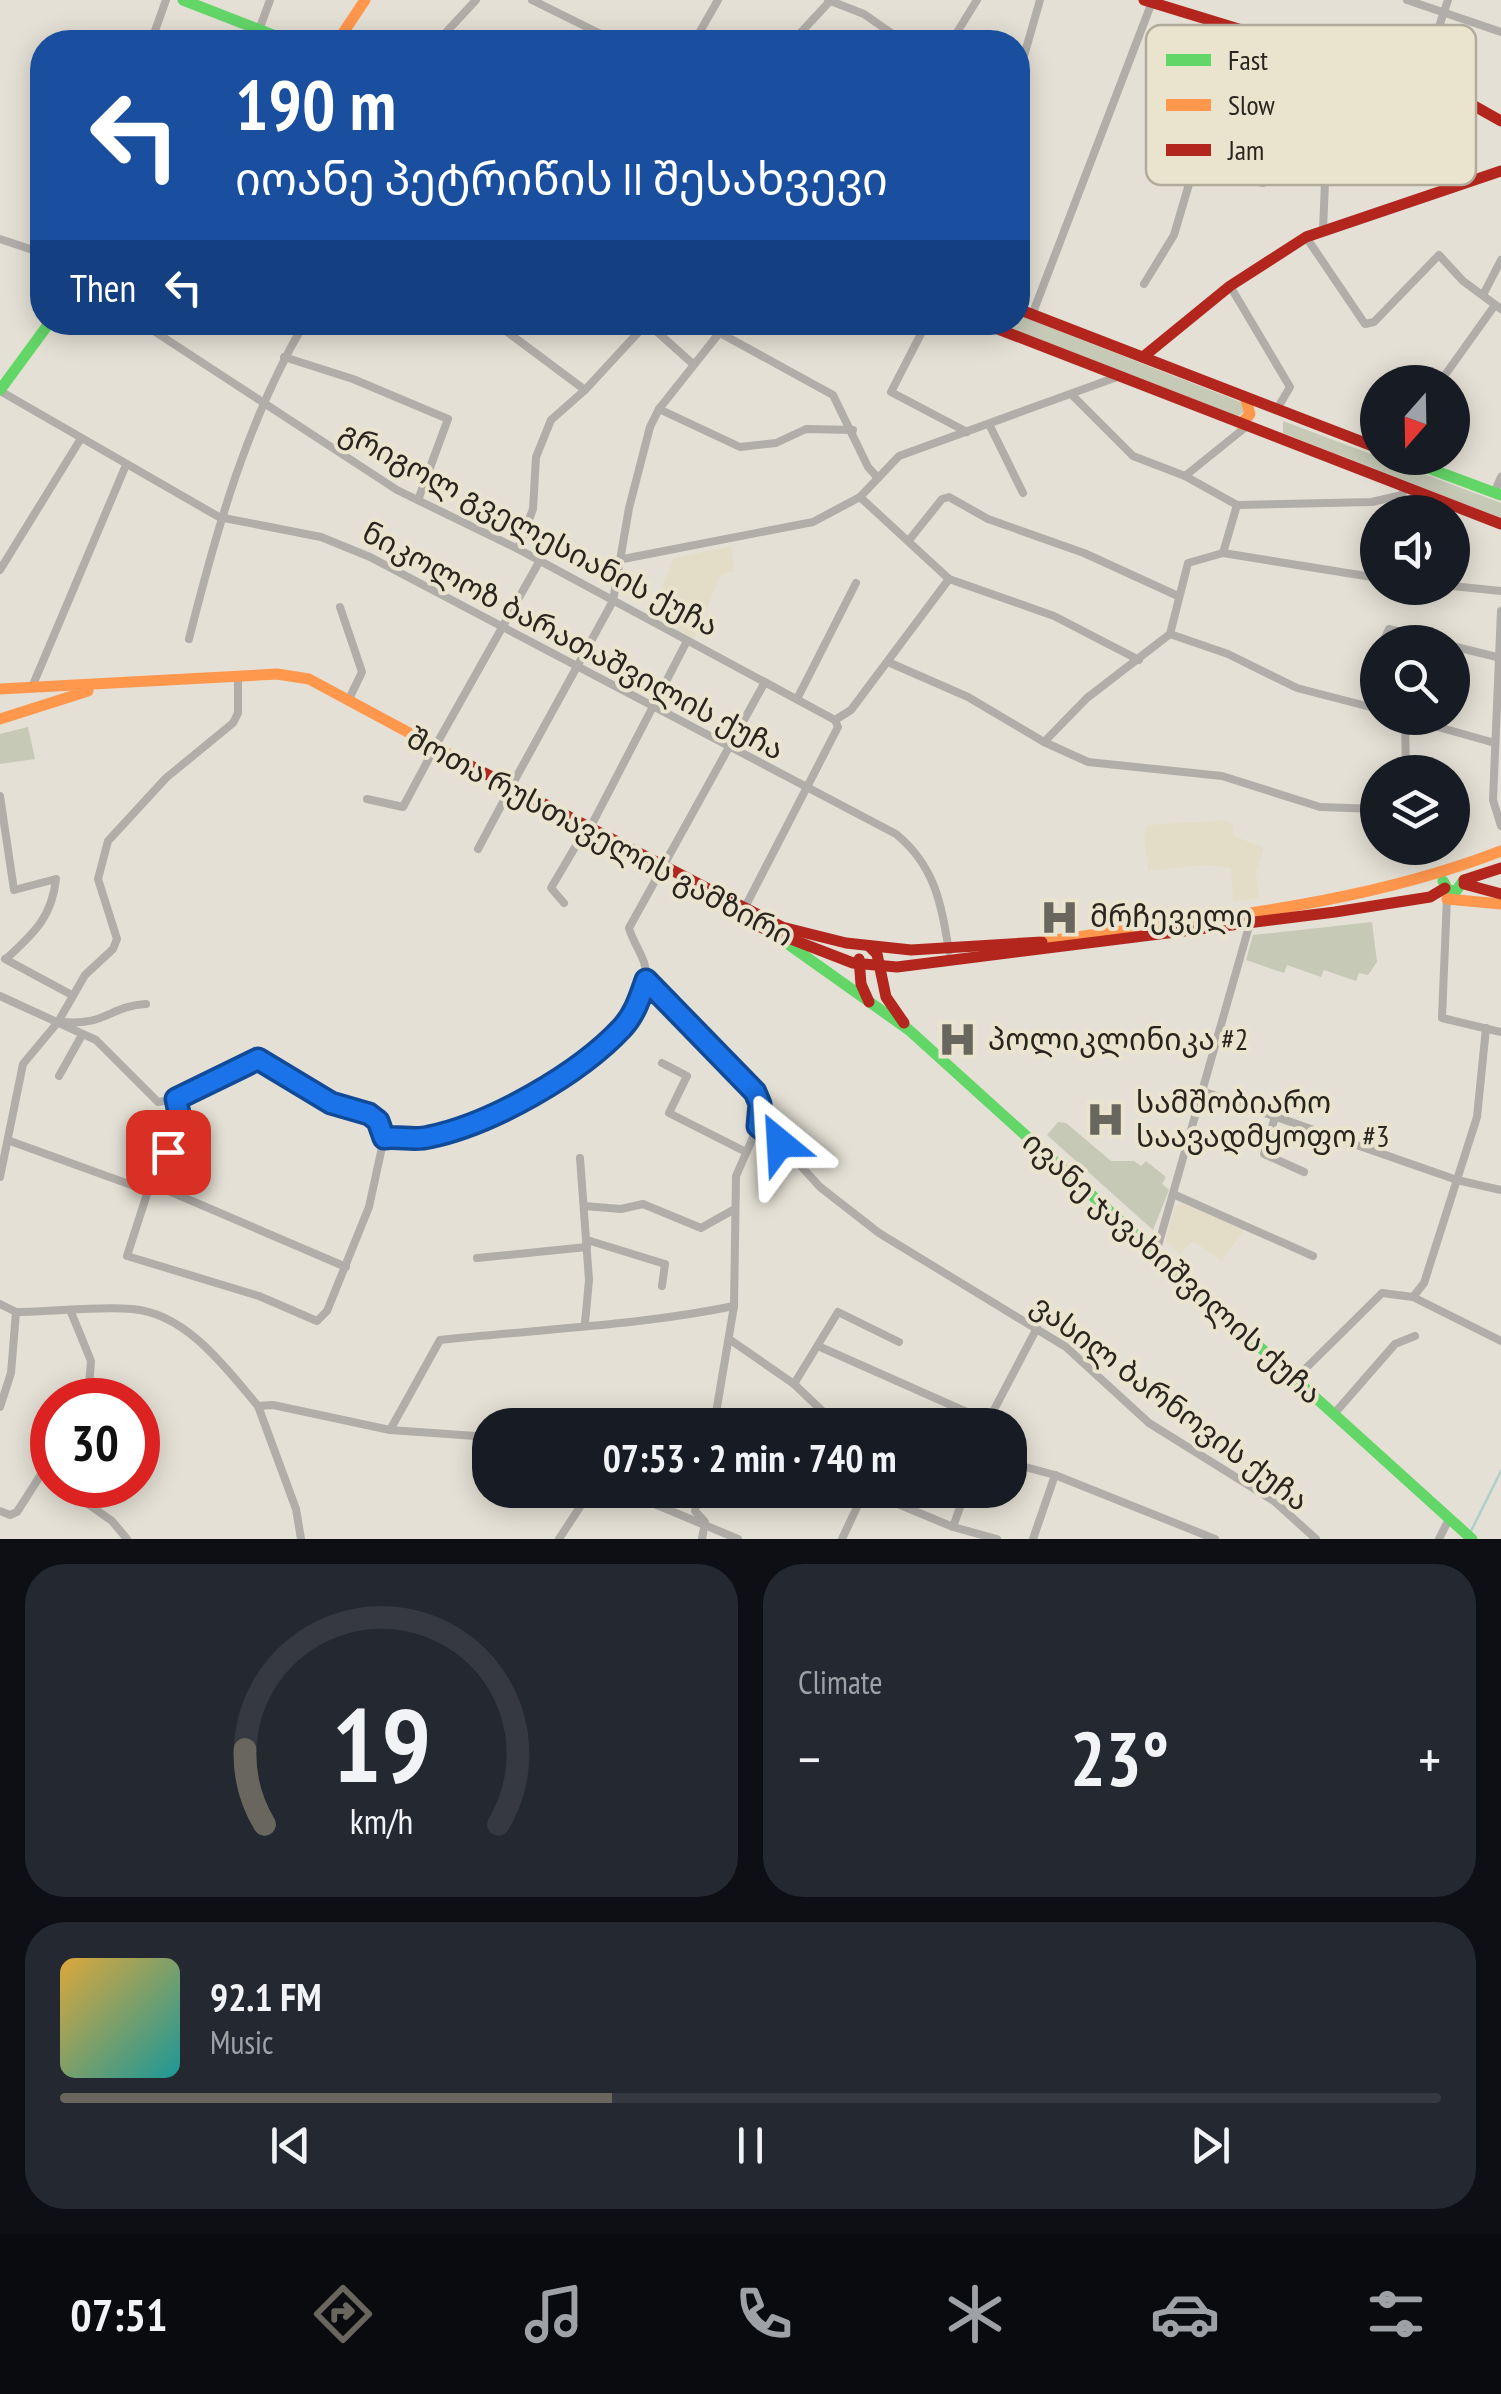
<!DOCTYPE html>
<html lang="en">
<head>
<meta charset="utf-8">
<style>
	:root { --surface:#171b24; --page:#242831; --text:#f1f3f6; --muted:#9ea1a6; --line:#363941; --accent:#69665d }
	body { margin:0; font-family:"PT Sans Narrow","Noto Sans Georgian",sans-serif; background:var(--page); color:var(--text); height:100vh; display:flex; flex-direction:column; font-size:38px; white-space:nowrap }
	* { box-sizing:border-box; margin:0 }
	p { font-size:32px; color:var(--muted) }
	.icon { flex:none; width:55px; height:55px; fill:none; stroke:currentColor; stroke-width:2; stroke-linecap:round; stroke-linejoin:round }
	.map { position:relative; height:1539px; overflow:hidden }
	.details { display:flex; flex-direction:column; gap:25px; padding:25px; background:#0d0f14; flex:1 }
	.details>* { flex:none }
	.top-card { position:absolute; left:30px; top:30px; width:1000px; height:305px; border-radius:40px; box-shadow:0 5px 25px #0003; background:#1a4fa0; color:#fff; overflow:hidden }
	.needle { width:65px; rotate:200deg }
	.buttons { position:absolute; left:1360px; top:365px; display:grid; gap:20px }
	.buttons a { display:grid; place-items:center; width:110px; height:110px; border-radius:50%; background:var(--surface); box-shadow:0 5px 25px #0003; font-size:50px }
	.speed { position:absolute; left:30px; top:1378px; display:flex; gap:20px; font-size:50px; font-weight:700; text-align:center }
	.speed>* { display:grid; place-content:center; width:130px; height:130px; border-radius:50%; background:var(--surface); box-shadow:0 5px 25px #0003; line-height:1 }
	.speed .limit { border:15px solid #d22; background:#fff; color:#111 }
	.pin { position:absolute; display:grid; place-items:center; width:85px; height:85px; color:#fff; margin:-42px; border-radius:20px; box-shadow:0 5px 15px #0006 }
	.me { position:absolute; width:110px; margin:-55px; rotate:333deg; stroke-linejoin:round; filter:drop-shadow(0 0 8px #0008) }
	.turn { display:flex; align-items:center; gap:35px; height:210px; padding:0 40px; font-size:45px }
	.turn .icon { width:130px; height:130px; stroke-width:2.5 }
	.turn b { display:block; font-size:70px; line-height:85px }
	.then { display:flex; align-items:center; height:95px; padding:0 40px; background:#0003; gap:20px; font-size:38px }
	.big { font-size:75px; font-weight:800; line-height:1.1 }
	.details .widget { flex:1; display:flex; flex-direction:column; justify-content:center; gap:15px; min-width:0; padding:0 35px; border-radius:40px; background:var(--page) }
	.details .dial { align-items:center; gap:0 }
	.dial svg { height:260px; overflow:visible; fill:none; stroke:var(--line); stroke-width:7; stroke-linecap:round; text-anchor:middle }
	.dial text { fill:var(--text); stroke:none }
	.song { display:flex; align-items:center; gap:30px }
	.cover { width:120px; height:120px; border-radius:15px; background:linear-gradient(135deg,hsl(40 70% 55%),hsl(180 70% 35%)) }
	.played { height:10px; border-radius:5px; background:linear-gradient(90deg,var(--accent) 40%,var(--line) 40%) }
	.keys { display:flex; justify-content:space-around; direction:ltr }
	.heat { display:flex; justify-content:space-between; align-items:center; font-size:55px; direction:ltr }
	.details .tiles { flex:1; display:grid; gap:25px; grid-template-columns:1fr 1fr }
	.widget:last-child { grid-column:span 2 }
	.trip { position:absolute; left:472px; top:1408px; width:555px; height:100px; border-radius:40px; background:var(--surface); box-shadow:0 5px 25px #0003; font-weight:800; line-height:100px; text-align:center }
	.dock { display:flex; height:160px; justify-content:space-around; align-items:center; background:#090b0e; color:var(--muted) }
	.dock .icon { width:70px; height:70px }
	.dock .selected { color:var(--accent) }
	.dock b { font-size:45px; color:var(--text) }
	.map>svg:first-child { display:block }
	.built { fill:#e3ddc8 }
	.green { fill:#c6c9b6 }
	.lines { fill:none; stroke-linecap:round; stroke-linejoin:round }
	.stream { stroke:#b0ceca; stroke-width:2.5 }
	.street { stroke:#b1ada8; stroke-width:8 }
	.fast { stroke:#63d668; stroke-width:11 }
	.slow { stroke:#ff974d; stroke-width:11 }
	.jam { stroke:#b3261e; stroke-width:11 }
	.route-casing { stroke:#114b97; stroke-width:25 }
	.route { stroke:#1a73e8; stroke-width:18 }
	.labels { text-anchor:middle; stroke-width:8; stroke-linejoin:round; paint-order:stroke }
	.street-label { font-size:30px; fill:#27251d; stroke:#eae4cf }
	.poi-label { font-size:30px; fill:#27251d; stroke:#eae4cf; text-anchor:start }
	.key { fill:#eae4cf; stroke:#b0ab9a; stroke-width:2.5 }
	.key-label { font-size:28px; fill:#27251d }
</style>
</head>
<body>
<div class="map">
<svg width="1501" height="1539" viewBox="0 0 1501 1539">
	<rect width="100%" height="100%" fill="#e4e0d5"/>
	<g class="built">
		<path d="M731 546 735 571 720 576 694 639 651 615 674 558Z"/>
		<path d="M1226 820 1233 825 1234 836 1264 848 1256 873 1259 898 1233 902 1231 868 1203 865 1148 871 1144 836 1147 825Z"/>
		<path d="M1182 1203 1209 1210 1244 1230 1222 1261 1196 1243H1190L1180 1254 1165 1241 1176 1205Z"/>
	</g>
	<g class="green">
		<path d="M1018 315 1243 403 1244 412 1238 416 997 323 1018 322Z"/>
		<path d="M1283 421 1501 503V518L1283 433Z"/>
		<path d="M28 727 35 759 0 764V734Z"/>
		<path d="M1372 922 1377 962 1368 975 1359 973 1356 981 1324 970 1321 977 1287 965 1284 973 1246 960 1253 935Z"/>
		<path d="M1058 1122 1066 1123 1111 1161H1134L1141 1166 1146 1161 1166 1177 1162 1184 1169 1190 1153 1230 1047 1135Z"/>
	</g>
	<g class="lines">
		<path class="stream" d="M1470 1533 1501 1471"/>
		<g class="street">
			<path d="M532 0 617 42"/>
			<path d="M828 0 864 14 904 42"/>
			<path d="M1407 0 1501 32"/>
			<path d="M259 30 270 0"/>
			<path d="M151 42 166 0"/>
			<path d="M437 42 476 0"/>
			<path d="M694 42 718 0"/>
			<path d="M792 42 830 1"/>
			<path d="M951 42 977 0"/>
			<path d="M1018 77 1040 0"/>
			<path d="M1421 80 1448 0"/>
			<path d="M1263 183 1249 180 1278 41"/>
			<path d="M1323 230 1326 157"/>
			<path d="M1306 237 1365 324 1374 322 1439 255 1463 281 1501 309"/>
			<path d="M0 239 42 253"/>
			<path d="M1144 284 1174 235 1235 28"/>
			<path d="M1230 286 1290 387 1277 409"/>
			<path d="M1483 295 1501 260"/>
			<path d="M1032 315 1152 2"/>
			<path d="M140 322 397 490 518 549 835 720"/>
			<path d="M494 322 585 390"/>
			<path d="M646 322 693 364"/>
			<path d="M927 322 891 392 967 432"/>
			<path d="M720 333 833 395 868 467 878 478"/>
			<path d="M284 357 353 379 448 419 418 500"/>
			<path d="M1440 382 1495 305"/>
			<path d="M0 391 219 517 321 537 370 557 896 834C935 866 941 903 949 951"/>
			<path d="M1073 396 1133 456 1185 476 1237 505 1372 502 1402 495 1405 487"/>
			<path d="M659 409 740 447 776 443 806 429 853 430"/>
			<path d="M989 424 1023 493"/>
			<path d="M1185 476 1247 426"/>
			<path d="M1494 493 1501 477"/>
			<path d="M860 497 949 579 1054 616 1139 660"/>
			<path d="M910 539 942 499 949 497 988 519 1084 553 1178 596"/>
			<path d="M518 549 533 509 536 457 551 420 585 390 646 324"/>
			<path d="M1223 553 1237 505"/>
			<path d="M623 559 813 522 860 497 899 456 1117 377"/>
			<path d="M0 570 80 440"/>
			<path d="M1452 586 1501 591"/>
			<path d="M340 607 362 672 350 697"/>
			<path d="M1501 611 1493 800 1501 826"/>
			<path d="M1170 634 1228 654 1297 688 1378 709"/>
			<path d="M189 639C217 528 247 421 305 322"/>
			<path d="M1383 642 1389 629 1441 642"/>
			<path d="M1452 646 1497 657"/>
			<path d="M888 662 968 697 1044 742 1088 762 1222 776 1320 807 1378 809"/>
			<path d="M32 687 126 465"/>
			<path d="M797 699 856 583"/>
			<path d="M1372 707 1378 673"/>
			<path d="M1405 718 1406 772"/>
			<path d="M1406 718 1495 743"/>
			<path d="M835 720 851 710 949 579"/>
			<path d="M1044 742 1087 698 1170 634 1188 563 1223 553 1378 578"/>
			<path d="M436 745 539 562"/>
			<path d="M512 785 613 601 629 508 650 427 659 409 728 322"/>
			<path d="M0 796 14 890 56 879C52 917 34 933 7 958"/>
			<path d="M367 799 403 807 434 749"/>
			<path d="M590 828 687 641"/>
			<path d="M478 849 509 791"/>
			<path d="M1447 898 1442 1018 1501 1032"/>
			<path d="M564 903 551 888 584 832"/>
			<path d="M743 911 838 727 835 720"/>
			<path d="M5 959 70 994"/>
			<path d="M646 980 714 1047 755 1092 760 1104 758 1126 736 1176 734 1306 714 1425"/>
			<path d="M0 996 96 1040 158 1102 176 1099 258 1059 331 1103 369 1114 378 1121 384 1138"/>
			<path d="M62 1022C106 1026 110 1006 146 1004"/>
			<path d="M662 1063 687 1076 669 1113 746 1152"/>
			<path d="M59 1076 82 1035"/>
			<path d="M1202 1091 1457 1180 1501 1190"/>
			<path d="M176 1099 180 1118 157 1186 148 1191 127 1256 259 1296 317 1321 327 1311 369 1207 384 1138C399 1136 415 1141 430 1137 494 1123 637 1050 646 978 648 960 634 946 629 928L765 682"/>
			<path d="M1275 1117 1264 1154 1304 1172"/>
			<path d="M758 1126 780 1143 820 1187 879 1233 1066 1347 1149 1423 1274 1501 1316 1539"/>
			<path d="M10 1141 148 1191"/>
			<path d="M580 1158 589 1280 585 1323"/>
			<path d="M0 1177 23 1064 58 1022 85 975 113 949 117 939 98 879 108 841 166 778 233 723 238 713V681"/>
			<path d="M157 1186 346 1267"/>
			<path d="M1173 1194 1313 1256"/>
			<path d="M584 1206 621 1209 643 1204 701 1228 733 1210"/>
			<path d="M587 1240 665 1264 662 1286"/>
			<path d="M1156 1253 1250 923"/>
			<path d="M477 1258 587 1247"/>
			<path d="M1413 1297 1501 1341"/>
			<path d="M0 1304 16 1312C54 1312 95 1306 132 1309 186 1313 226 1368 258 1406L273 1405 390 1430 490 1437"/>
			<path d="M71 1312 91 1361 88 1400"/>
			<path d="M729 1339 794 1384 837 1425"/>
			<path d="M818 1346 987 1421"/>
			<path d="M1295 1379 1382 1293 1413 1297 1424 1283 1477 1117 1486 1028"/>
			<path d="M794 1384 838 1312 899 1342"/>
			<path d="M258 1406 296 1509 301 1539"/>
			<path d="M0 1407 11 1373 16 1312"/>
			<path d="M1334 1414 1395 1344 1415 1336"/>
			<path d="M986 1425 1037 1328"/>
			<path d="M390 1430 440 1340C539 1329 637 1326 734 1306"/>
			<path d="M1010 1463 1055 1475 1215 1539"/>
			<path d="M61 1485 112 1521 127 1539"/>
			<path d="M621 1490 738 1539"/>
			<path d="M700 1490 695 1511 705 1522 702 1539"/>
			<path d="M864 1490 953 1527 997 1539"/>
			<path d="M0 1511 10 1515 17 1512 40 1476 52 1473"/>
			<path d="M953 1527 966 1490"/>
			<path d="M559 1539 591 1490"/>
			<path d="M842 1539 865 1490"/>
			<path d="M1033 1539 1055 1475"/>
			<path d="M1439 1539 1449 1519"/>
		</g>
		<g class="fast">
			<path d="M183 0 291 42"/>
			<path d="M0 390 50 322"/>
			<path d="M1401 458 1501 495"/>
			<path d="M1443 881 1448 890 1456 891 1464 880"/>
			<path d="M788 944 909 1030 1472 1539"/>
		</g>
		<g class="slow">
			<path d="M337 42 365 0"/>
			<path d="M1241 424 1250 414 1245 397"/>
			<path d="M0 689 277 674 309 679 469 765"/>
			<path d="M0 719 88 691"/>
			<path d="M1447 899 1501 904"/>
			<path d="M1042 942C1197 919 1354 908 1501 851"/>
		</g>
		<g class="jam">
			<path d="M1144 0 1278 41 1349 51 1462 99 1501 121"/>
			<path d="M1018 309 1378 448"/>
			<path d="M980 322 1501 524"/>
			<path d="M1143 357 1230 286 1306 237 1501 171"/>
			<path d="M469 765 782 927 846 943 911 950 1042 942"/>
			<path d="M1464 880 1501 868"/>
			<path d="M1464 884 1501 894"/>
			<path d="M760 927 853 963 897 967 1335 912 1430 897 1445 888"/>
			<path d="M869 946 877 954 886 997 904 1023"/>
			<path d="M859 959 861 984 869 1002"/>
		</g>
	</g>
	<g class="lines">
		<defs>
			<path id="route" d="M168 1152 180 1118 176 1099 258 1059 331 1103 369 1114 378 1121 384 1138C399 1136 415 1141 429 1137 492 1124 579 1074 622 1028 635 1014 640 997 646 980L755 1092 760 1104 758 1126 780 1143"/>
		</defs>
		<use href="#route" class="route-casing"/>
		<use href="#route" class="route"/>
	</g>
	<defs>
		<symbol id="hospital-bare" viewBox="-9 -9 18 18"><path d="M-5-5h3v3.5h4V-5h3V5h-3V1.5h-4V5h-3Z" fill="#69665d" stroke="#eae4cf" stroke-width="2.5" paint-order="stroke"/></symbol>
	</defs>
	<g fill-rule="evenodd">
		<use href="#hospital-bare" x="1032" y="890" width="55" height="55"/>
		<use href="#hospital-bare" x="930" y="1012" width="55" height="55"/>
		<use href="#hospital-bare" x="1078" y="1092" width="55" height="55"/>
	</g>
	<g class="labels">
		<g class="street-label">
			<text transform="translate(529 529) rotate(28)" y="10">გრიგოლ გველესიანის ქუჩა</text>
			<text transform="translate(573 641) rotate(28)" y="10">ნიკოლოზ ბარათაშვილის ქუჩა</text>
			<text transform="translate(600 837) rotate(28)" y="10">შოთა რუსთაველის გამზირი</text>
			<text transform="translate(1172 1268) rotate(42)" y="10">ივანე ჯავახიშვილის ქუჩა</text>
			<text transform="translate(1170 1403) rotate(37)" y="10">ვასილ ბარნოვის ქუჩა</text>
		</g>
		<g class="poi-label">
			<text x="1090" y="927">მრჩეველი</text>
			<text x="988" y="1050">პოლიკლინიკა #2</text>
			<text x="1136" y="1113">სამშობიარო<tspan x="1136" dy="34">საავადმყოფო #3</tspan></text>
		</g>
	</g>
	<rect x="1146" y="25" width="330" height="160" rx="15" class="key"/>
	<rect x="1166" y="54" width="45" height="12" fill="#63d668"/>
	<rect x="1166" y="99" width="45" height="12" fill="#ff974d"/>
	<rect x="1166" y="144" width="45" height="12" fill="#b3261e"/>
	<g class="key-label">
		<text x="1228" y="70">Fast</text>
		<text x="1228" y="115">Slow</text>
		<text x="1228" y="160">Jam</text>
	</g>
</svg>
<div class="buttons">
<a><svg class="needle" viewBox="-14 -14 28 28"><path d="M0-13l5 13h-10z" fill="#e53935"/><path d="M0 13l5-13h-10z" fill="#9ea1a6"/></svg></a>
<a><svg class="icon" aria-label="sound" viewBox="0 0 24 24"><path d="M4 9h4l5-4v14l-5-4H4zM17 9q2 3 0 6"/></svg></a>
<a><svg class="icon" aria-label="search" viewBox="0 0 24 24"><circle cx="10" cy="10" r="6"/><path d="M15 15l6 6"/></svg></a>
<a><svg class="icon" aria-label="layers" viewBox="0 0 24 24"><path d="M12 4l9 5-9 5-9-5zM3 14l9 5 9-5"/></svg></a>
</div>
<div class="speed"><div class="limit">30</div></div>
<div class="pin" style="left:168px;top:1152px;background:#d93025"><svg class="icon" aria-label="arrive" viewBox="0 0 24 24"><path d="M6 21V4h12l-3 4 3 4H6"/></svg></div>
<svg class="me" style="left:780px;top:1143px" viewBox="-20 -20 40 40"><path d="M0-17L14 15 0 8-14 15z" fill="#1a73e8" stroke="#fff" stroke-width="4"/></svg>
<div class="trip">07:53 · 2 min · 740 m</div>
<div class="top-card">
<div class="turn"><svg class="icon" aria-label="left" viewBox="0 0 24 24"><path d="M17 20v-9H6M10 6l-5 5 5 5"/></svg><div><b>190 m</b>იოანე პეტრიწის II შესახვევი</div></div>
<div class="then">Then<svg class="icon" aria-label="left" viewBox="0 0 24 24"><path d="M17 20v-9H6M10 6l-5 5 5 5"/></svg></div>
</div>
</div>
<section class="details">
<div class="tiles">
<div class="widget dial"><svg viewBox="0 0 100 80">
<path d="M14 69A42 42 0 1 1 86 69"/>
<path d="M14 69A42 42 0 0 1 8 46" stroke="#69665d"/>
<text x="50" y="56" font-size="32" font-weight="700">19</text>
<text x="50" y="72" font-size="11">km/h</text>
</svg></div>
<div class="widget"><p>Climate</p>
<div class="heat"><a>−</a><b class="big">23°</b><a>+</a></div>
</div>
<div class="widget">
<div class="song"><i class="cover"></i><div><b>92.1 FM</b><p>Music</p></div></div>
<div class="played"></div>
<div class="keys"><svg class="icon" aria-label="previous" viewBox="0 0 24 24"><path d="M18 5L8 12l10 7zM5 5v14"/></svg><svg class="icon" aria-label="pause" viewBox="0 0 24 24"><path d="M8 5v14M16 5v14"/></svg><svg class="icon" aria-label="next" viewBox="0 0 24 24"><path d="M6 5l10 7-10 7zM19 5v14"/></svg></div>
</div>
</div>
</section>
<nav class="dock">
<b>07:51</b>
<svg class="icon selected" aria-label="directions" viewBox="0 0 24 24"><path d="M12 3l9 9-9 9-9-9zM9 14v-3h6M13 9l2 2-2 2"/></svg>
<svg class="icon" aria-label="music" viewBox="0 0 24 24"><path d="M9 18V5l10-2v13"/><circle cx="6" cy="18" r="3"/><circle cx="16" cy="16" r="3"/></svg>
<svg class="icon" aria-label="phone" viewBox="0 0 24 24"><path d="M5 4h4l2 5-3 2q2 4 5 5l2-3 5 2v4C11 20 4 13 5 4z"/></svg>
<svg class="icon" aria-label="climate" viewBox="0 0 24 24"><path d="M12 3v18M4 7l16 10M4 17L20 7"/></svg>
<svg class="icon" aria-label="car" viewBox="0 0 24 24"><path d="M5 17H2v-5l4-1 3-4h7l3 4 3 1v5h-3M9 17h6M6 11h13"/><circle cx="7" cy="17" r="2"/><circle cx="17" cy="17" r="2"/></svg>
<svg class="icon" aria-label="filters" viewBox="0 0 24 24"><path d="M4 7h16M4 17h16"/><circle cx="9" cy="7" r="2"/><circle cx="15" cy="17" r="2"/></svg>
</nav>
</body>
</html>
